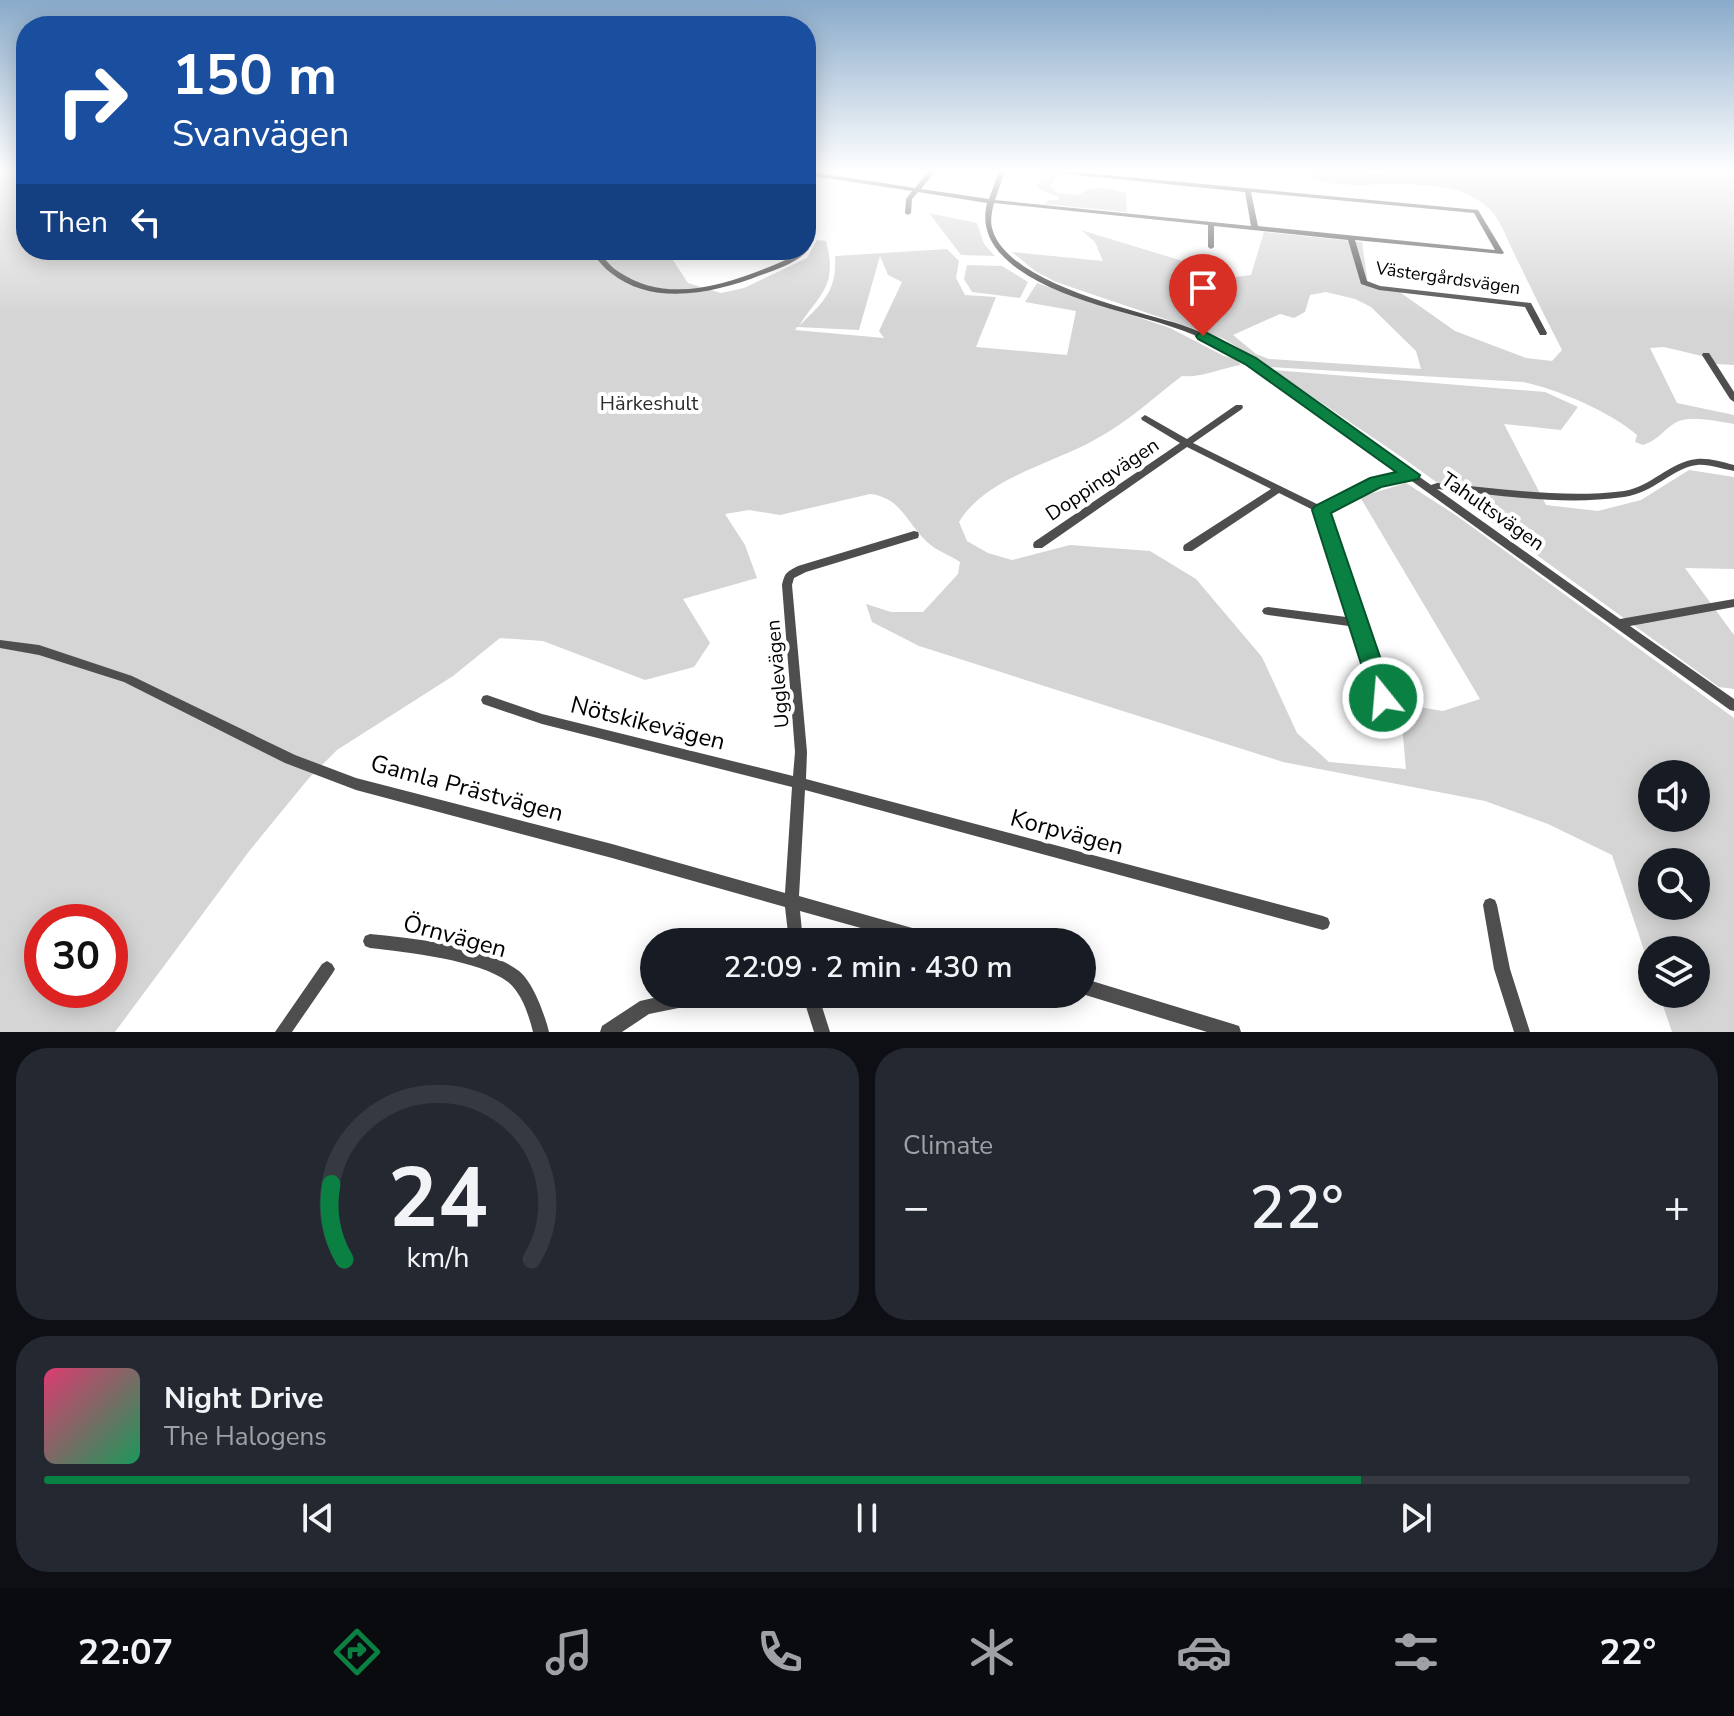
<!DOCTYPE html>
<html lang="en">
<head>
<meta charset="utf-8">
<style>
	:root { --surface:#171b24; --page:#242831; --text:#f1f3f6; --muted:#9ea1a6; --line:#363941; --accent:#0b8043 }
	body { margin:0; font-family:"Nunito Sans",sans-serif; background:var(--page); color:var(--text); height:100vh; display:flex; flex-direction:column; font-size:30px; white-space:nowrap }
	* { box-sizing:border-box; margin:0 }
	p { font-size:26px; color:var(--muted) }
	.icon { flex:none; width:44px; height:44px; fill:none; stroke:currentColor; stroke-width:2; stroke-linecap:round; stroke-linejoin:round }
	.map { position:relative; height:1032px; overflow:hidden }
	.side { display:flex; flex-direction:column; gap:16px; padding:16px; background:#0d0f14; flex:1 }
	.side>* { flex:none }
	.banner { position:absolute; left:16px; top:16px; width:800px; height:244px; border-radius:32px; box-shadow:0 4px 20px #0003; background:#1a4fa0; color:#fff; overflow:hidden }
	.controls { position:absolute; left:1638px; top:760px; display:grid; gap:16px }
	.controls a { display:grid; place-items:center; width:72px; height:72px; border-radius:50%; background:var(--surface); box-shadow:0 4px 20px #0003; font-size:40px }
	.speed { position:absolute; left:24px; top:904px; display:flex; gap:16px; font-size:40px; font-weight:700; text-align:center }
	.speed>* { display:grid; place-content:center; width:104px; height:104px; border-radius:50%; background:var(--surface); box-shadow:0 4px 20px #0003; line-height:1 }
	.speed .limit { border:12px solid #d22; background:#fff; color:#111 }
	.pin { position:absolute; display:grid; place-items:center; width:68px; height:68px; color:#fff; margin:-82px -34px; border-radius:50% 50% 50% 0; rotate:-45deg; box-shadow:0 0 8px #0007 }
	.pin .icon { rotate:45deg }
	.me { position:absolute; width:88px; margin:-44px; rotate:343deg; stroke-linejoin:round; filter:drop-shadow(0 0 6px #0008) }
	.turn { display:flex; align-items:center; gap:28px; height:168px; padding:0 24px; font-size:36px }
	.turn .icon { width:104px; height:104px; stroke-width:2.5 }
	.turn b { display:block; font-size:56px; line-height:68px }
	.then { display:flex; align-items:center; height:76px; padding:0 24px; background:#0003; gap:16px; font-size:30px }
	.big { font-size:60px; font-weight:600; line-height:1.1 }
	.side .tile { flex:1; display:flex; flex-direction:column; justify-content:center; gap:12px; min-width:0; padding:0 28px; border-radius:32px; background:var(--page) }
	.side .dial { align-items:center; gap:0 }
	.dial svg { height:208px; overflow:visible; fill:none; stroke:var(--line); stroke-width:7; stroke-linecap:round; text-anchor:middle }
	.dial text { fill:var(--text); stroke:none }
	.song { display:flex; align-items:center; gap:24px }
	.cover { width:96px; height:96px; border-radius:12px; background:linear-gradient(135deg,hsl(340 70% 55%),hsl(150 70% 35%)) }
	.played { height:8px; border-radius:4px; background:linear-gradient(90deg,var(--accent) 80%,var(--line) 80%) }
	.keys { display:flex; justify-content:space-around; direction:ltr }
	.heat { display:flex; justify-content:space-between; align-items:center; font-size:44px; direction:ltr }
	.side .tiles { flex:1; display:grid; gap:16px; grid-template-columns:1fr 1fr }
	.tile:last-child { grid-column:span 2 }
	.trip { position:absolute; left:640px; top:928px; width:456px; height:80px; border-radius:40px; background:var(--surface); box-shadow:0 4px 20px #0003; font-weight:600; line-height:80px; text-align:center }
	.menu { display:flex; height:128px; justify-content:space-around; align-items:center; background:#090b0e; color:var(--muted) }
	.menu .icon { width:56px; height:56px }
	.menu .selected { color:var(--accent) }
	.menu b { font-size:36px; color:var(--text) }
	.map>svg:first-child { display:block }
	.green { fill:#d5d5d5; fill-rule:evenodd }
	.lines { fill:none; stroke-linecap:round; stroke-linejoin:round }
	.stream { stroke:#9c9c9c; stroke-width:2 }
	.minor { fill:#4e4e4e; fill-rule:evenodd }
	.route { fill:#0b8043; stroke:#07532c; stroke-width:2 }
	.labels { text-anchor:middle; stroke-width:8; stroke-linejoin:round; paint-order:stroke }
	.far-street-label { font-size:18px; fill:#000; stroke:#fff }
	.park-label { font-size:20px; fill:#2c2c2c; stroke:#fff }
	.street-label { font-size:20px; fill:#000; stroke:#fff }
	.near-street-label { font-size:24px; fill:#000; stroke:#fff }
</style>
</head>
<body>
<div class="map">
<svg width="1734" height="1032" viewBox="0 0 1734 1032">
	<rect width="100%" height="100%" fill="#fff"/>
	<g class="green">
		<path d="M0 171H26V250H674L669 254 688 283 721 293 744 288 807 258 817 240 826 241C838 287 820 293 799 326 823 302 837 292 835 256L947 249 959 261 956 278 965 295 996 297 976 347 1067 355 1076 311 1025 302 1037 283 1170 328 1224 356 1236 359 1241 365C1222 368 1200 378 1182 376 1154 397 1127 423 1096 439 1053 464 986 477 959 522L967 541 988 553 1012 560 1070 545 1150 551 1196 579 1262 657 1297 733 1329 762 1406 769 1400 704 1443 711 1480 699 1360 497 1406 483 1457 516 1734 718V1032H1672L1659 994H1696V950H1652V974L1612 855 1548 824 1485 801 1283 762 919 646 872 622 866 604 891 612H923L958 574 960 562C951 556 940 552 932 546 907 527 904 498 870 494L780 515 749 510 725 514 745 545 757 578 683 599 710 643 694 667 645 680 543 641 500 638 453 676 337 750 309 778 250 850 115 1032H0ZM880 256 888 275 902 282 879 331 884 338 795 330 797 327 859 330ZM1652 774H1696V818H1652ZM1652 862H1696V906H1652ZM42 922H110V990H42Z"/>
		<path d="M1331 171 1384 174V171H1734V365L1716 364 1702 356 1664 347 1650 348 1677 403 1734 415V424C1718 422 1689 414 1675 423 1662 431 1660 439 1643 445L1635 442 1637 435C1611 412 1557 389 1523 382L1270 367 1224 339 1056 282 1035 271 1012 252 1103 261 1095 242 1081 230 1235 277 1251 275 1264 232 1362 242 1368 284 1394 288 1455 331 1526 358 1552 361 1562 350C1545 317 1529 284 1513 251 1507 239 1502 224 1493 213 1447 160 1335 203 1308 173ZM1326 292 1355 299 1371 307 1416 351 1421 369 1269 359 1256 354 1233 335 1280 314 1294 318 1305 312 1310 295Z"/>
		<path d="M1044 174 1057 175 1051 186 1057 193 1079 195C1094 184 1109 189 1126 193L1127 212 1044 204 1049 200H1059V197L1042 191 1037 186Z"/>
		<path d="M929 213 977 223 984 244 995 256 961 255Z"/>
		<path d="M967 265 1002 266 1028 282 1020 298 972 292 964 279Z"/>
		<path d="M1273 370 1545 392 1578 407 1561 430 1504 424 1546 505 1598 511 1641 500 1689 470 1734 477V569L1685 568 1734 635V689L1719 687 1403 458Z"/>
	</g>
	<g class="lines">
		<path class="stream" d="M1709 171 1734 174"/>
		<g class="minor">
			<path d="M806 171 915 188 929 171H936L921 189 989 199 999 171H1005L995 200 1251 226 1245 192 1038 171H1064L1478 210 1504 253 1502 254 1355 240 1367 281 1380 286 1531 303 1547 333 1546 335H1540L1525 307 1379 290 1361 284 1348 240 1214 226V247L1211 249 1208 247V225L994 203C992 211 990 220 992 228 1006 283 1134 310 1182 325 1208 334 1230 346 1254 359L1431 485 1437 483C1499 488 1562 499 1624 491 1651 487 1669 462 1697 459 1709 458 1722 462 1734 465V471C1722 469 1709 464 1697 465 1672 468 1654 493 1624 497 1562 506 1499 495 1437 489L1620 619 1734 599V607L1630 626 1734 699V711L1730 710 1409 479 1379 485 1326 511 1367 623 1397 723 1395 727 1391 728 1387 727 1385 723 1356 627 1268 615 1264 614 1262 611 1264 608 1268 607 1354 618 1317 512 1279 493 1192 551H1184L1183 548 1184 545 1271 489 1187 447 1042 548H1034L1033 545 1034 542 1180 443 1142 420 1141 418 1145 415 1187 439 1236 405H1242L1243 407 1242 409 1193 443 1321 506 1373 480 1402 474C1368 449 1333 424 1298 399 1269 377 1240 355 1206 340 1148 313 1071 307 1018 269 995 252 980 232 987 203L918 192 912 199 911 213 908 215 905 213 906 199 912 191 806 175ZM1251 192 1474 213 1495 250 1258 226Z"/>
			<path d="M806 227 809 229V249C797 263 778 269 761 275 715 293 653 307 611 273 603 267 596 258 590 250H597C604 257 610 267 619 272 674 309 742 279 797 255L801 250H806Z"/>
			<path d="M1703 353H1709L1734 392V402L1730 399 1702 355Z"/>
			<path d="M914 531 918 532 919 535 918 538 806 572 794 578 792 585 807 752 806 779 1323 916 1328 918 1330 923 1328 928 1323 930 805 790 799 896 937 935 942 937 944 942H911L800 911 803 942H789L785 907 612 858 356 790 285 763 124 682 39 655 0 648V640L39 645 132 676 295 755 356 778 612 844 785 893 792 787 542 724 483 704 481 700 483 696 487 695 542 714 793 776 795 752 782 585C785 572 787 572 798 566Z"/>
			<path d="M1490 898 1495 900 1497 905 1510 969 1530 1032H1514L1494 969 1483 905 1485 900Z"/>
			<path d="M370 934C411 938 487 946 519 971 533 982 545 1015 549 1032H533C529 1016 522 993 508 982 480 960 406 952 370 948L365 946 363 941 365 936Z"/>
			<path d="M327 961 332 964 335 969 332 974 292 1032H275L322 964Z"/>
			<path d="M1082 978 1233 1024 1239 1026 1241 1032H1207L1082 994Z"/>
			<path d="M671 994H716L713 999 708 1002 649 1014 622 1032H600L602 1026 640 1001Z"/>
			<path d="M802 994H818L830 1032H814Z"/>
		</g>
	</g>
	<linearGradient id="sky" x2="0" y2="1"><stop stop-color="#89aaca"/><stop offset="0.54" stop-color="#fff"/><stop offset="1" stop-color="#fff" stop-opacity="0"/></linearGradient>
	<rect width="1734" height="316" fill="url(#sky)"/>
	<path class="route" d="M1203 331 1256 358 1420 475 1418 479 1381 487 1331 513 1394 698 1391 704 1383 707 1376 704 1372 698 1312 510 1315 506 1370 478 1396 472 1245 364 1198 339 1196 336Z"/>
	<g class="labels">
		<g class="far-street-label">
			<text transform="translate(1448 278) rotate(8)" y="6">Västergårdsvägen</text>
		</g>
		<g class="park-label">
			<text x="649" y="410">Härkeshult</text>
		</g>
		<g class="street-label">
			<text transform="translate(1102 479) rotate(-34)" y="7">Doppingvägen</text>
			<text transform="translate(1493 511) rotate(35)" y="7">Tahultsvägen</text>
			<text transform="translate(777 674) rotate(-95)" y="7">Ugglevägen</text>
		</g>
		<g class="near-street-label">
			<text transform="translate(648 723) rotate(14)" y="8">Nötskikevägen</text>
			<text transform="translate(467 788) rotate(15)" y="8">Gamla Prästvägen</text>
			<text transform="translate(1067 832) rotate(15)" y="8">Korpvägen</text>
			<text transform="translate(455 936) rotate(15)" y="8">Örnvägen</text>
		</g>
	</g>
</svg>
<div class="controls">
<a><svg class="icon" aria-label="sound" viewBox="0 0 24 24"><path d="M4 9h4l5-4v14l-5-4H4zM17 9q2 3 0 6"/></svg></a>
<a><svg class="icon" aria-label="search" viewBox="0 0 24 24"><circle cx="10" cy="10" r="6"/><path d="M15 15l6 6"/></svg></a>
<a><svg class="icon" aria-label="layers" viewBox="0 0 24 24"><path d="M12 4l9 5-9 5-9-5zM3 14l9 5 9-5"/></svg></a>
</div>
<div class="speed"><div class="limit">30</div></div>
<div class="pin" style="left:1203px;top:336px;background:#d93025"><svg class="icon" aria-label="arrive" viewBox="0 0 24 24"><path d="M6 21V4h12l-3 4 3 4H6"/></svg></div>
<svg class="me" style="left:1383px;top:698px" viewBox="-20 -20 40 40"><circle r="17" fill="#0b8043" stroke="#fff" stroke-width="3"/><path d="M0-11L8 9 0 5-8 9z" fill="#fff"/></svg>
<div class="trip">22:09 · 2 min · 430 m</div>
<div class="banner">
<div class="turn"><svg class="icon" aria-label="right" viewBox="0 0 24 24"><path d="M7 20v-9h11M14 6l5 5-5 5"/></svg><div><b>150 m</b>Svanvägen</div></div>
<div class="then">Then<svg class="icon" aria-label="left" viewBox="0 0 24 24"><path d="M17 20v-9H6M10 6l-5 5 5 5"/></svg></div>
</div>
</div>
<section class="side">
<div class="tiles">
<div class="tile dial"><svg viewBox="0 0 100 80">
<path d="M14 69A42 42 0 1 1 86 69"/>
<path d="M14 69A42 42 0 0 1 9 40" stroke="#0b8043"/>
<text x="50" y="56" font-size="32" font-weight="700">24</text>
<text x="50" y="72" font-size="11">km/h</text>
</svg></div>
<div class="tile"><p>Climate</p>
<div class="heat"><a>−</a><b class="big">22°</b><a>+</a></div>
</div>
<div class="tile">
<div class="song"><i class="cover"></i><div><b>Night Drive</b><p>The Halogens</p></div></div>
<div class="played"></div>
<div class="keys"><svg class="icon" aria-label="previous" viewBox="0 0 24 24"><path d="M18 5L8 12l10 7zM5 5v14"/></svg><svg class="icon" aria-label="pause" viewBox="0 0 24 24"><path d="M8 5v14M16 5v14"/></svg><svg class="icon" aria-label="next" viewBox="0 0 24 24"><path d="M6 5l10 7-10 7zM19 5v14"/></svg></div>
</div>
</div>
</section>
<nav class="menu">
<b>22:07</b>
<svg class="icon selected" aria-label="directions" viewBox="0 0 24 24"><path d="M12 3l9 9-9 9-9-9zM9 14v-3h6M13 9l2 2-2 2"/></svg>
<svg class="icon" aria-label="music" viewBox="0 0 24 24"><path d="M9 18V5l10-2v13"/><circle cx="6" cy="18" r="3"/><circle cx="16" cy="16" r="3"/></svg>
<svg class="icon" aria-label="phone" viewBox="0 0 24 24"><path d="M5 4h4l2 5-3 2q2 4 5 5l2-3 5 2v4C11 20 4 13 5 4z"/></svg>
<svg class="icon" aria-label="climate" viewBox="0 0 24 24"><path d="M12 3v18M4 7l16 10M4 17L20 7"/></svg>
<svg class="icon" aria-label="car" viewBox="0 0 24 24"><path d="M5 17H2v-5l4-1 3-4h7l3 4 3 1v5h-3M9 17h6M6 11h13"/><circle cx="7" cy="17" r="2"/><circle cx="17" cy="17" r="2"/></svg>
<svg class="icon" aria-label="filters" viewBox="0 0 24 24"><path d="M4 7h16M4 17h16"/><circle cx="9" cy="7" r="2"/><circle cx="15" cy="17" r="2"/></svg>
<b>22°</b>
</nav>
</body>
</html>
